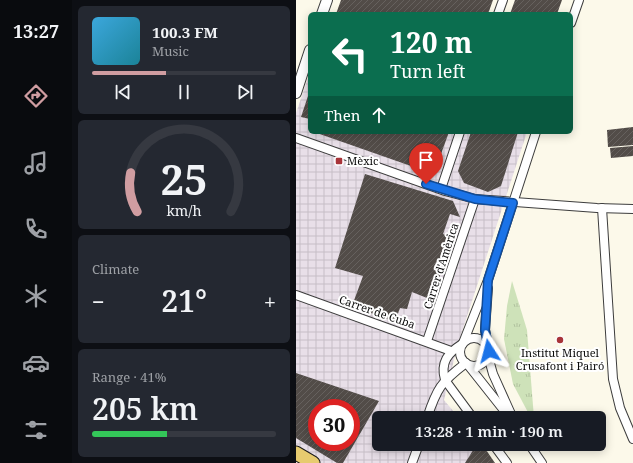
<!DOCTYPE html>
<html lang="en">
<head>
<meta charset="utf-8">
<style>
	:root { --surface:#171b24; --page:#242831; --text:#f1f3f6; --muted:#9ea1a6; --line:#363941; --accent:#d09da1 }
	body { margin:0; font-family:"Noto Serif",serif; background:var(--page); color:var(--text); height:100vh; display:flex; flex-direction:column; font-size:15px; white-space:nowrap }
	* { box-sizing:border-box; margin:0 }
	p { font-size:13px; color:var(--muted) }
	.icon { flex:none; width:22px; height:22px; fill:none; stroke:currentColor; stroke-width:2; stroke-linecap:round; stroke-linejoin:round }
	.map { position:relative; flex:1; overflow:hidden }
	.panel { display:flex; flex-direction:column; gap:6px; padding:6px; background:#0d0f14; width:224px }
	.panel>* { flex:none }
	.hud { position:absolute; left:12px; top:12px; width:265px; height:122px; border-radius:6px; box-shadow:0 2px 10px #0003; background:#0b6e4f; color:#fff; overflow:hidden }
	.speed { position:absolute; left:12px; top:399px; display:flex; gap:8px; font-size:20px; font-weight:700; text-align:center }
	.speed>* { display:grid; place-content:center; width:52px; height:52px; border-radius:50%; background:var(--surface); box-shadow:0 2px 10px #0003; line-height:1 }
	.speed .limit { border:6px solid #d22; background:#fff; color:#111 }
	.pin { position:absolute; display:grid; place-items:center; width:34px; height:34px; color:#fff; margin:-41px -17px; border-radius:50% 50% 50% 0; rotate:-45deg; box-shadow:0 0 4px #0007 }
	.pin .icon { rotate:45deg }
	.me { position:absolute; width:44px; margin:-22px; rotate:351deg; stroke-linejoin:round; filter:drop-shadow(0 0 3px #0008) }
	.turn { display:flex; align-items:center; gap:14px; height:84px; padding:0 16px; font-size:18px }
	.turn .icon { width:52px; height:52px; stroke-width:2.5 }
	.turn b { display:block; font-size:28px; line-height:34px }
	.then { display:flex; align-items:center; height:38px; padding:0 16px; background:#0003; gap:8px; font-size:15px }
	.big { font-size:30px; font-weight:600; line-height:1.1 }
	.panel .widget { flex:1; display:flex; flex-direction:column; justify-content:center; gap:6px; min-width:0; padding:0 14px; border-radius:6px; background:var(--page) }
	.panel .dial { align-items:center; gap:0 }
	.dial svg { height:104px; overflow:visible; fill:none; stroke:var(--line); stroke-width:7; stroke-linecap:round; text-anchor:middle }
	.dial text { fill:var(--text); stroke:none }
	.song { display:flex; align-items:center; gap:12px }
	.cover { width:48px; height:48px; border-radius:6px; background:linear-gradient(135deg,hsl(200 70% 55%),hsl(190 70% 35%)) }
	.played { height:4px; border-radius:2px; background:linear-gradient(90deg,var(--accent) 40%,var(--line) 40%) }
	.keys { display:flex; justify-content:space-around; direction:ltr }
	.heat { display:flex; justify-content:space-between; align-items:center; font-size:22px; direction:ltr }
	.charge { height:6px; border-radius:3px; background:linear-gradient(90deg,#34c759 41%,var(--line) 0) }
	.trip { position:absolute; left:76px; top:411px; width:234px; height:40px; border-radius:6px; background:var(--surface); box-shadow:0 2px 10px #0003; font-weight:600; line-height:40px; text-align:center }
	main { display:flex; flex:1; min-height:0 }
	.menu { display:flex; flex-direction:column; width:72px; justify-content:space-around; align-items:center; background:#090b0e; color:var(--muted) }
	.menu .icon { width:28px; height:28px }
	.menu .selected { color:var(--accent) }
	.menu b { font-size:18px; color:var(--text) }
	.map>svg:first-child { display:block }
	.industrial { fill:url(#industrial-grid); fill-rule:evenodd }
	.grass { fill:url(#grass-tufts) }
	.building { fill:url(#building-hatch); fill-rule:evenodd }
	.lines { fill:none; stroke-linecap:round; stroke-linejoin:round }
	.minor-casing { stroke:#3d3d3d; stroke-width:10 }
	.tertiary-casing { stroke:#3d3d3d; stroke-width:12 }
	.primary-casing { stroke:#1b1b1b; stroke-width:15 }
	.minor { stroke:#fff; stroke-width:8 }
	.tertiary { stroke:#fff; stroke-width:10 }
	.primary { stroke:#e7cb6f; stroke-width:13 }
	.route-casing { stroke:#114b97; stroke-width:10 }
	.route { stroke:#1a73e8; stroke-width:7 }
	.poi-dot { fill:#a83439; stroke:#fff; stroke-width:1.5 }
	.labels { text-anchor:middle; stroke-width:4; stroke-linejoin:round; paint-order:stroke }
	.poi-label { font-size:11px; fill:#0a0a0a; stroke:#fff; text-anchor:start }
	.street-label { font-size:11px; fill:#0a0a0a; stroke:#fff }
</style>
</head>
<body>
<main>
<nav class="menu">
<b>13:27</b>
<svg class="icon selected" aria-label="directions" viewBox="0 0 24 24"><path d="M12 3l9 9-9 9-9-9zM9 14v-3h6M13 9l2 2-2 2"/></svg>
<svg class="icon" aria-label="music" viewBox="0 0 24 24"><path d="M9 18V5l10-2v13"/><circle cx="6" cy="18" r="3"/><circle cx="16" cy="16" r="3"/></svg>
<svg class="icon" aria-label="phone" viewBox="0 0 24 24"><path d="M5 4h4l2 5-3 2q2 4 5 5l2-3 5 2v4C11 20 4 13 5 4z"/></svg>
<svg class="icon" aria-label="climate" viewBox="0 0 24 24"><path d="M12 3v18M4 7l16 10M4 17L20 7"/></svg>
<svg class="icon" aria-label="car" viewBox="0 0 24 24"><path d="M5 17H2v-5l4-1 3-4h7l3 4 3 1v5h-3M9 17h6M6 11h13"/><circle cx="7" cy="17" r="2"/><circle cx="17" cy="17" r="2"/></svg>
<svg class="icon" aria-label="filters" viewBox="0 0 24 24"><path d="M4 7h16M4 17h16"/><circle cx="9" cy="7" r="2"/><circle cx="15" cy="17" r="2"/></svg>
</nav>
<section class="panel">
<div class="widget">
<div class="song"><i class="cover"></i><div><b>100.3 FM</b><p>Music</p></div></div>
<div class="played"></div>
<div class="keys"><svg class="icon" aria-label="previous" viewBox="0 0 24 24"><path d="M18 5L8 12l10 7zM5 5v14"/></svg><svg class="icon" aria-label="pause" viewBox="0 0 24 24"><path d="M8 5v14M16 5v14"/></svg><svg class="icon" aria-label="next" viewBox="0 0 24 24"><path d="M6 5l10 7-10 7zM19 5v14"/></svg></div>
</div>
<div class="widget dial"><svg viewBox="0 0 100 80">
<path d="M14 69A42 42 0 1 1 86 69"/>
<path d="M14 69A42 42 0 0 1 9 39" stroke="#d09da1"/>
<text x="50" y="56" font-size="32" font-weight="700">25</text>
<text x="50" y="72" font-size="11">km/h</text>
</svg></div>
<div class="widget"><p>Climate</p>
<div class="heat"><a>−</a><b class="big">21°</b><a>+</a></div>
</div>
<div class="widget"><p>Range · 41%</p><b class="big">205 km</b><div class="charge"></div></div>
</section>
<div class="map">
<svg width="337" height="463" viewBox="0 0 337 463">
	<defs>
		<pattern id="industrial-grid" width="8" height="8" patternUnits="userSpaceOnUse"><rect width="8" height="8" fill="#e8dfe8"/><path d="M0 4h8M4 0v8" fill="none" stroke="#c6bec6"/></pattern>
		<pattern id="grass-tufts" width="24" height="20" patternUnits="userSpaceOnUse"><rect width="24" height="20" fill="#cee2b9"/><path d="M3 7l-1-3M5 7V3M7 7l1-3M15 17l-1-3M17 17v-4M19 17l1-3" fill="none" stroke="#b0c19e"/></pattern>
		<pattern id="building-hatch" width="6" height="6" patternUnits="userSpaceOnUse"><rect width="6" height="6" fill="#524c48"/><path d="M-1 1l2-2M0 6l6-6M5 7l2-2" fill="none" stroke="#66615e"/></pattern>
	</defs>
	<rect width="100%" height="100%" fill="#fcf9ea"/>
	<path class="industrial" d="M14 72V132H231L162 344 148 400 163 418H83V444H183L198 463H21L0 450V113ZM21 408H55V442H21Z"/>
	<path class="grass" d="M216 281 231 330 238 418H235L217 384 208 339 211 306Z"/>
	<g class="building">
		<path d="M45 0H197L192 14H40Z"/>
		<path d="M219 0H266L261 14H214Z"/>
		<path d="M14 90V119L5 117Z"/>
		<path d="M337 127V145L312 147 311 130Z"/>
		<path d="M18 132H153L141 165 132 172Z"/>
		<path d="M175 132H222L205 186 192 192 168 183 162 171Z"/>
		<path d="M337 146V156L315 158 314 148Z"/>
		<path d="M69 174 157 201 164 217 154 214 147 234 156 238 136 300 116 292 111 309 104 308 99 322 56 306 67 276 39 268Z"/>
		<path d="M0 373 83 401 47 463H41L0 438ZM21 408H55V442H21Z"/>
		<path d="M181 444H186L199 463H169Z"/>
	</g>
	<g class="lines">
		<defs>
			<g id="minor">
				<path d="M202 14 207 0"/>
				<path d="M275 23 283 0"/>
				<path d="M0 138 149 191 179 199 301 208 337 209"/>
				<path d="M145 189 164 132"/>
				<path d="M306 208 317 379 324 408 337 439"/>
				<path d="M192 288 189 330 192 346"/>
				<path d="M0 295 155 351"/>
				<circle cx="178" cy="352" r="14"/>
				<path d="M131 341 179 199"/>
				<path d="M167 343 192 280 240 132"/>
				<path d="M166 344C152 353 144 362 149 380L177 418"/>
				<path d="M192 356 197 374 215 414"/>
				<path d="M172 365 214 418"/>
				<path d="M131 418C141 388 145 382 170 363"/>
				<path d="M197 444 211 463"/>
				<path d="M233 444 246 463"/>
				<path d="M116 463 123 444"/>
			</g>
			<g id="tertiary">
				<path d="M26 14 31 0"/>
				<path d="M0 93 14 50"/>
			</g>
			<path id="primary" d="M0 453 17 463"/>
		</defs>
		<use href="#minor" class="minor-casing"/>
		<use href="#tertiary" class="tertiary-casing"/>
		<use href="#primary" class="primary-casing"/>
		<use href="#minor" class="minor"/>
		<use href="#tertiary" class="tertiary"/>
		<use href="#primary" class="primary"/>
	</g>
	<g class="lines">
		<defs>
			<path id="route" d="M130 184 179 199 217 203 192 280 189 330 193 351"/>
		</defs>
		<use href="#route" class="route-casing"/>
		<use href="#route" class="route"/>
	</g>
	<g class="poi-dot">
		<rect x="39" y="157" width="8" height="8" rx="2"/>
		<circle cx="264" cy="340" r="4"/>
	</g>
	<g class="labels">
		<g class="poi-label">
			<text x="51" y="165">Mèxic</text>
			<text x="264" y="357" text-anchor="middle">Institut Miquel<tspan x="264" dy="13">Crusafont i Pairó</tspan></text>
		</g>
		<g class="street-label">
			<text transform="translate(145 266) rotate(-72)" y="4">Carrer d'Amèrica</text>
			<text transform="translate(81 312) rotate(19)" y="4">Carrer de Cuba</text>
		</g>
	</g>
</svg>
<div class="speed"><div class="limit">30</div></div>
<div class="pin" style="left:130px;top:184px;background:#d93025"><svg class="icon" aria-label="arrive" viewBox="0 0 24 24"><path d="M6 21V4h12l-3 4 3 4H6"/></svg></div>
<svg class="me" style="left:193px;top:351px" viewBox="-20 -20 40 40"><path d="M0-17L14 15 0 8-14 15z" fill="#1a73e8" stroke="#fff" stroke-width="4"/></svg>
<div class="trip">13:28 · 1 min · 190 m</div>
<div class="hud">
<div class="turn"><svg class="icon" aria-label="left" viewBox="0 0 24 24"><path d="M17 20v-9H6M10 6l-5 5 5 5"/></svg><div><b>120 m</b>Turn left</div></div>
<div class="then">Then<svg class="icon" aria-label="ahead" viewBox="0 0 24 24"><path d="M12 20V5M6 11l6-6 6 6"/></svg></div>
</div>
</div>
</main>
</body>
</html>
